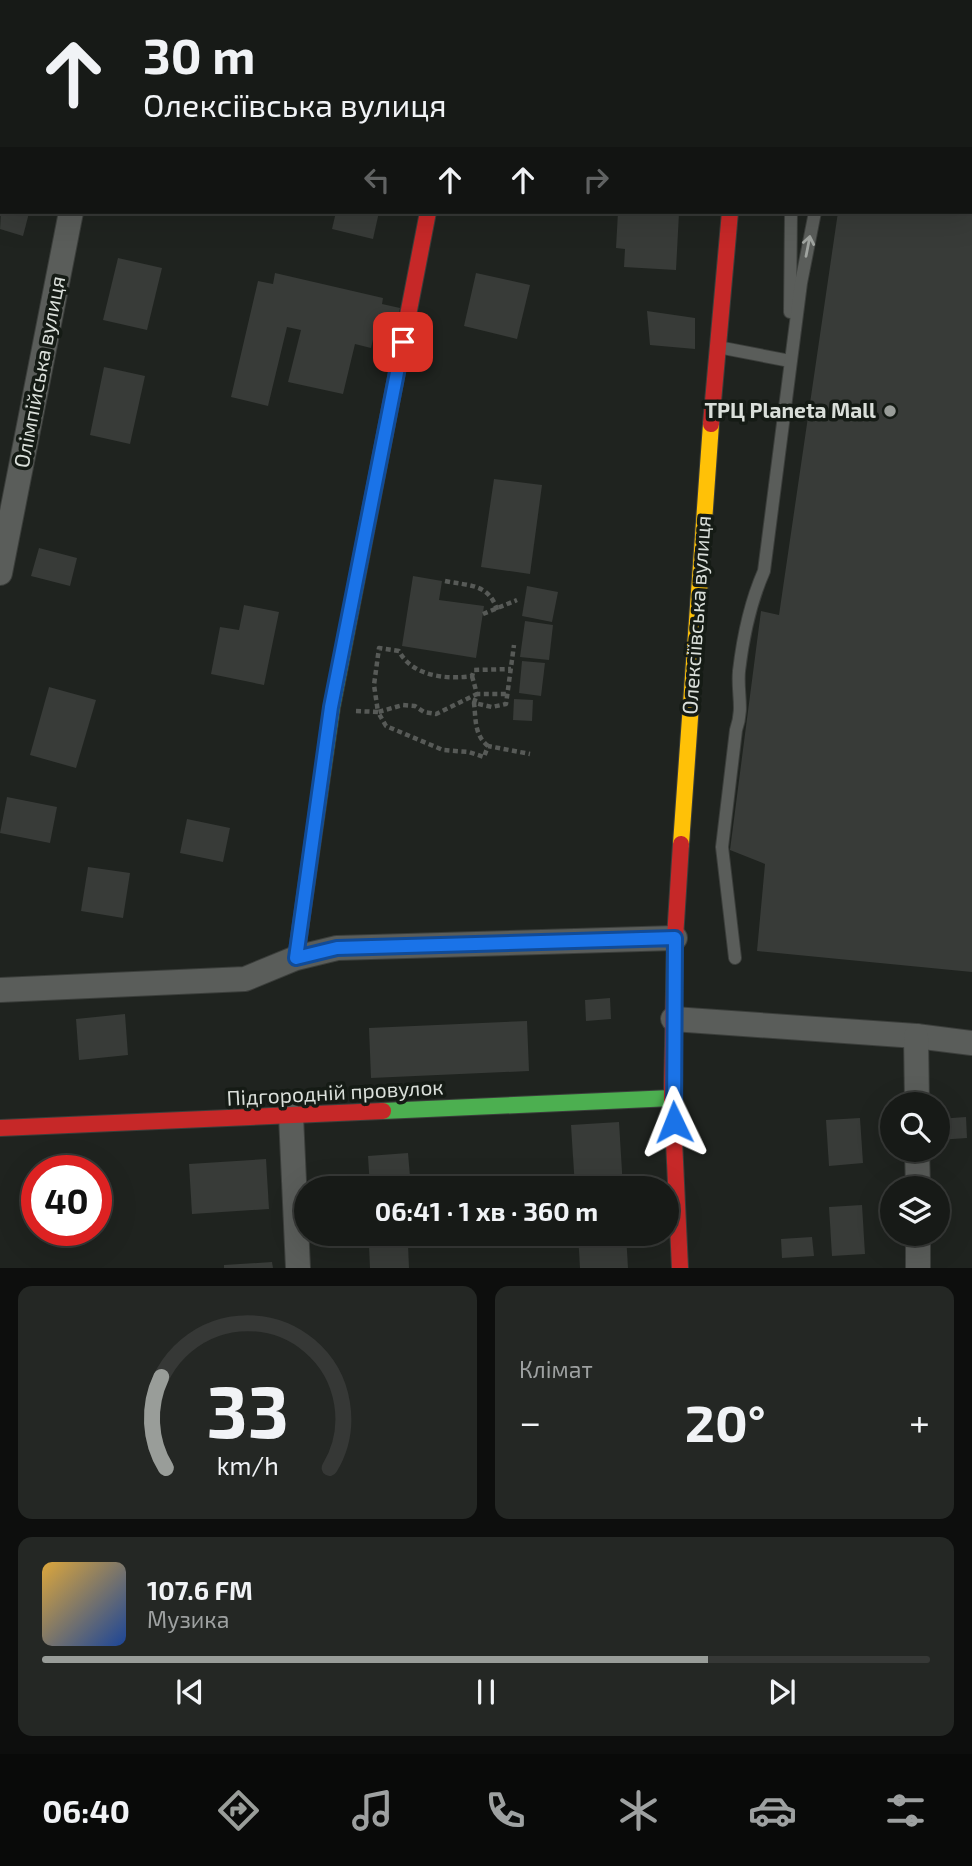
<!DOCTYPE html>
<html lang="uk">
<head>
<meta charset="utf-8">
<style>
	:root { --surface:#171a17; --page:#242724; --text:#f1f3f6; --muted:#9ea1a1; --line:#363836; --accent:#999d99 }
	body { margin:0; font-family:"Exo 2",sans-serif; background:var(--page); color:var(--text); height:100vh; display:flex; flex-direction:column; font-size:26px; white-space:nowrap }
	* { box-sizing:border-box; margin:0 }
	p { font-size:23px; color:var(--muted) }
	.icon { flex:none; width:38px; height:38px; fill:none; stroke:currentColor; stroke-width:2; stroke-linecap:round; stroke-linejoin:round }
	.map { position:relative; height:1268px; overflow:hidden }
	.panel { display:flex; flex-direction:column; gap:18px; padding:18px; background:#0d0e0d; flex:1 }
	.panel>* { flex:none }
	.hud { position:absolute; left:0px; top:0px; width:973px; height:214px; box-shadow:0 7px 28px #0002,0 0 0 2px var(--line); background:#171a17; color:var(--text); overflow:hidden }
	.tools { position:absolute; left:880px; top:1092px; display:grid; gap:14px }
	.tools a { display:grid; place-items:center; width:70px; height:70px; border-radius:50%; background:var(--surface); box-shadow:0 7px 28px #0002,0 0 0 2px var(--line); font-size:35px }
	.speed { position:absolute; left:21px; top:1155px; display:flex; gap:14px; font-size:35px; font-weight:700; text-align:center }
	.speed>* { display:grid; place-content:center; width:91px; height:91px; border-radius:50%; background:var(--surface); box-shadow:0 7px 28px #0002,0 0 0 2px var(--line); line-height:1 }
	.speed .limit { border:10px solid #d22; background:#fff; color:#111 }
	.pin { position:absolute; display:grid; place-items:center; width:60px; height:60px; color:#fff; margin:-30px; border-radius:14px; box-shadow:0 4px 10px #0006 }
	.me { position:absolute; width:77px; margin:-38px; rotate:358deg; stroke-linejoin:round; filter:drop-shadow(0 0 5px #0008) }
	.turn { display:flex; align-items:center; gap:24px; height:147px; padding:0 28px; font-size:32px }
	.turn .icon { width:91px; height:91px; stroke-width:2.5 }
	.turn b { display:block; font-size:49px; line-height:60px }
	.lanes { display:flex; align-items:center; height:66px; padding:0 28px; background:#0003; justify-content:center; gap:35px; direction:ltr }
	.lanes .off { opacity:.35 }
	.big { font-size:52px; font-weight:700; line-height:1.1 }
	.panel .widget { flex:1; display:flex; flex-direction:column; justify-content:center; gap:10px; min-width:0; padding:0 24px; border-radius:14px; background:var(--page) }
	.panel .dial { align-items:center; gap:0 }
	.dial svg { height:182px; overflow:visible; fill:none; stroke:var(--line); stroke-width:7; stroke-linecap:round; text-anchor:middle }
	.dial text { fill:var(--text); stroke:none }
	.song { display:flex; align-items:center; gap:21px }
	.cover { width:84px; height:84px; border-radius:10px; background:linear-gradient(135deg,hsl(40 70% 55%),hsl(220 70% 35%)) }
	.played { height:7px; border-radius:4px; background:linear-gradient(90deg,var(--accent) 75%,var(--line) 75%) }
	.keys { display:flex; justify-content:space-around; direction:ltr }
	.heat { display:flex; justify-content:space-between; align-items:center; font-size:38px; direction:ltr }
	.panel .tiles { flex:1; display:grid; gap:18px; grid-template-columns:1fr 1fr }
	.widget:last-child { grid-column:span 2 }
	.trip { position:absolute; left:294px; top:1176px; width:385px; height:70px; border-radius:35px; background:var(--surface); box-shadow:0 7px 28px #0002,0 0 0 2px var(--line); font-weight:700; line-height:70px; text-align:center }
	.menu { display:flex; height:112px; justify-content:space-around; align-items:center; background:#090a09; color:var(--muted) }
	.menu .icon { width:49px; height:49px }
	.menu .selected { color:var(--accent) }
	.menu b { font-size:32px; color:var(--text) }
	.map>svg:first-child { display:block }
	.building { fill:#383b38 }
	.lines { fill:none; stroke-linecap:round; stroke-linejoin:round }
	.lane-casing { stroke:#3b3e3b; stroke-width:14 }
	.street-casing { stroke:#3b3e3b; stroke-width:26 }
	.fast-casing { stroke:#3b3e3b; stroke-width:18 }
	.slow-casing { stroke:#3b3e3b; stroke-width:18 }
	.jam-casing { stroke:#3b3e3b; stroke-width:18 }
	.path { stroke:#575a57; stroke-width:4.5; stroke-dasharray:5 3.5; stroke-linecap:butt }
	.lane { stroke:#5a5d5a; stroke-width:12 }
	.street { stroke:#5a5d5a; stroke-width:24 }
	.fast { stroke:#4caf50; stroke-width:16 }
	.slow { stroke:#ffc107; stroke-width:16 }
	.jam { stroke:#c62828; stroke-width:16 }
	.oneway { stroke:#a0a4a0 }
	.route-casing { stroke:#114b97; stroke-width:18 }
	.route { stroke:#1a73e8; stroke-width:12 }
	.poi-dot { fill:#999d99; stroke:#151b15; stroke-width:2.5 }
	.labels { text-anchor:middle; stroke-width:7; stroke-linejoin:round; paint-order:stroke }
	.street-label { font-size:21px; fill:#dadfda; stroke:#151b15 }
	.poi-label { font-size:21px; font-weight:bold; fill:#dadfda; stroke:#151b15; text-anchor:end }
</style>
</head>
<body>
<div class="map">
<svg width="972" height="1268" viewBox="0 0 972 1268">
	<rect width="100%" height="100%" fill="#1f231f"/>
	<g class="building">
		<path d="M1 212 29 213 23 236 0 229Z"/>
		<path d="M336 212H379L373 239 332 229Z"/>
		<path d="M618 212 679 213 676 270 624 267 625 249 616 248Z"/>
		<path d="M838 212H972V972L757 951 765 864 730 850 761 611 779 615Z"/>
		<path d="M118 258 162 268 147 330 103 320Z"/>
		<path d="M275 273 383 298 382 304 400 308 392 339 374 335 371 348 355 344 343 394 288 382 301 330 287 327 268 406 231 397 258 281 273 284Z"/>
		<path d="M476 273 530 285 517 339 464 326Z"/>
		<path d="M647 311 695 318V349L650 345Z"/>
		<path d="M104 367 145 376 130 444 90 435Z"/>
		<path d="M494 479 542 485 530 574 481 567Z"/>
		<path d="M39 548 77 558 70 586 31 576Z"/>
		<path d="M413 576 442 581 439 600 484 606 476 658 402 646Z"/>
		<path d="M527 586 558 592 552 622 522 616Z"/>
		<path d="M244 605 279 612 264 685 211 674 220 627 239 630Z"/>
		<path d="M525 621 553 625 549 660 520 657Z"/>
		<path d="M522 661 545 663 541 696 519 693Z"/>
		<path d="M49 687 96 700 76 768 30 755Z"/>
		<path d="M514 699 533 700 532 721 513 720Z"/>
		<path d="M7 797 57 807 50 843 0 833Z"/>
		<path d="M187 819 230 828 223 862 180 853Z"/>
		<path d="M88 867 130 873 123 918 81 911Z"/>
		<path d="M610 998 611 1019 586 1021 585 1000Z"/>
		<path d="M125 1014 128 1055 79 1060 76 1019Z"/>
		<path d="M527 1021 529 1071 371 1078 369 1028Z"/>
		<path d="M966 1117 967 1138 938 1140V1119Z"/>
		<path d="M860 1118 863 1163 829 1166 826 1120Z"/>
		<path d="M619 1122 623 1188H575L571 1125Z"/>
		<path d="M408 1153 411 1188H370L368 1156Z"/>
		<path d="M266 1159 269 1209 192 1214 189 1164Z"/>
		<path d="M862 1205 865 1254 832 1256 829 1207Z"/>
		<path d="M578 1234H626L628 1268H580Z"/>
		<path d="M812 1237 814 1256 782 1258 781 1239Z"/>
		<path d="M408 1245 409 1268H370L369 1247Z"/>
		<path d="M272 1262 273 1268H224V1265Z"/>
	</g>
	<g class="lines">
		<defs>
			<g id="lane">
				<path d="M800 2 801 0"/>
				<path d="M869 2 870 0"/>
				<path d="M927 2 928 0"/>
				<path d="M971 132H972"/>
				<path d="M790 312 791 212"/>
				<path d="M718 347 790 361"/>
				<path d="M735 958 722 847 736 730C744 707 737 694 739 671 743 637 750 603 764 571L801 283 815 212"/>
			</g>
			<g id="street">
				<path d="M961 0 963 2"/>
				<path d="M113 2V0"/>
				<path d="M492 2 493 0"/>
				<path d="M749 2V0"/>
				<path d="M0 573 71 212"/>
				<path d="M0 990 245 979 296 958 337 948 675 938"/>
				<path d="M673 1019 916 1036 972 1043"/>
				<path d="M916 1036 917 1104"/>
				<path d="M291 1116 298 1268"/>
				<path d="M917 1150 918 1188"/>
				<path d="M918 1234V1268"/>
			</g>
			<g id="fast">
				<path d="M296 958 332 707 385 434"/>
				<path d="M383 1111 672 1098"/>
			</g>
			<path id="slow" d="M681 844 711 424"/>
			<g id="jam">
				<path d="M711 424 730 212"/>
				<path d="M385 434 428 212"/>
				<path d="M0 1128 383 1111"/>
				<path d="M680 1268 672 1098 675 938 681 844"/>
			</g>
		</defs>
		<use href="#lane" class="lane-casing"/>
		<use href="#street" class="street-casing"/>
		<use href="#fast" class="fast-casing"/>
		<use href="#slow" class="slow-casing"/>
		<use href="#jam" class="jam-casing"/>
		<g class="path">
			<path d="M445 581C468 586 489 583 497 610"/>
			<path d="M483 614 517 600"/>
			<path d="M472 676 477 694H508"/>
			<path d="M474 703 477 694 436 714 424 712 415 706 403 705 378 712 386 726 443 750 469 752 484 757 488 746 530 754"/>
			<path d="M356 711 378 712 374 685 379 648 399 651C412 676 446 680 472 676L474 670 511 669"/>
			<path d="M488 746C474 735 476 719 474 703L492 707 506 704 514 645"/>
		</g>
		<use href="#lane" class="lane"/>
		<use href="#street" class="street"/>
		<use href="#fast" class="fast"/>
		<use href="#slow" class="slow"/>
		<use href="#jam" class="jam"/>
	</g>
	<defs><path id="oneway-shaft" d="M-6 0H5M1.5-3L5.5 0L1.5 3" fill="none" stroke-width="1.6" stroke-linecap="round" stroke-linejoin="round" transform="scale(1.75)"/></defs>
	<use class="oneway" href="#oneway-shaft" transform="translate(808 246) rotate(-79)"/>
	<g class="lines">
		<defs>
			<path id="route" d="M403 342 331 707 296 958 337 948 675 938 674 1122"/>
		</defs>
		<use href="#route" class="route-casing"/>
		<use href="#route" class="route"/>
	</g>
	<circle class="poi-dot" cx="890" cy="411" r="7"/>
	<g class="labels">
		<g class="street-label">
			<text transform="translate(40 372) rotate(-79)" y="7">Олімпійська вулиця</text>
			<text transform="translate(697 615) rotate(-86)" y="7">Олексіївська вулиця</text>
			<text transform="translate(335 1093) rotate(-3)" y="7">Підгородній провулок</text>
		</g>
		<g class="poi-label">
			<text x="876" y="418">ТРЦ Planeta Mall</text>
		</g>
	</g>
</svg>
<div class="tools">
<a><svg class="icon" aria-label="search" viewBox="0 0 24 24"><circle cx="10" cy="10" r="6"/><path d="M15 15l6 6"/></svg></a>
<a><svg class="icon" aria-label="layers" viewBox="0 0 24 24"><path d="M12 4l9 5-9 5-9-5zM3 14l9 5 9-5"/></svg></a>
</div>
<div class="speed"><div class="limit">40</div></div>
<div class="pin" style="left:403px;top:342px;background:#d93025"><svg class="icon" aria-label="arrive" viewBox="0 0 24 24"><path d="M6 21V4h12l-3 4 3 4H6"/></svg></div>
<svg class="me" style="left:674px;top:1122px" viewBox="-20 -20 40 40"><path d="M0-17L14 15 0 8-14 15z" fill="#1a73e8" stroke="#fff" stroke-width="4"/></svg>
<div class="trip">06:41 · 1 хв · 360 m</div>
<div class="hud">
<div class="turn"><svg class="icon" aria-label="ahead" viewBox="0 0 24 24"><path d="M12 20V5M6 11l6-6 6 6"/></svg><div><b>30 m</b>Олексіївська вулиця</div></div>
<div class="lanes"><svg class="icon off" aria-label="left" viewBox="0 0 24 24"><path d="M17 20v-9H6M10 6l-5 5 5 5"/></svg><svg class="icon" aria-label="ahead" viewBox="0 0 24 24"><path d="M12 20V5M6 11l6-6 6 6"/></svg><svg class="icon" aria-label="ahead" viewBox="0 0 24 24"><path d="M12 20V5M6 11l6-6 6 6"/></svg><svg class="icon off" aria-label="right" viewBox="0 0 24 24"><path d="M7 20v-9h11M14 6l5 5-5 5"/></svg></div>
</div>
</div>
<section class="panel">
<div class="tiles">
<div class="widget dial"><svg viewBox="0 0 100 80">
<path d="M14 69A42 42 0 1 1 86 69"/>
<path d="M14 69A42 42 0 0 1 12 29" stroke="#999d99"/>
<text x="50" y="56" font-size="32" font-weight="700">33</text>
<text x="50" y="72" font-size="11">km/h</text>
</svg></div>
<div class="widget"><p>Клімат</p>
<div class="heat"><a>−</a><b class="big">20°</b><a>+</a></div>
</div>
<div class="widget">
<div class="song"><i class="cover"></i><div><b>107.6 FM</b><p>Музика</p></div></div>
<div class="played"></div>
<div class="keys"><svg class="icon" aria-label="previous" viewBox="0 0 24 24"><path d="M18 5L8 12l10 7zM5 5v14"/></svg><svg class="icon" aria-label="pause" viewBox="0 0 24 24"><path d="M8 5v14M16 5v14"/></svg><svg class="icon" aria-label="next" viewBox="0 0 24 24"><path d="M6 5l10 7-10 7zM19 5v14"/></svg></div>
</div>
</div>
</section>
<nav class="menu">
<b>06:40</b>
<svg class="icon selected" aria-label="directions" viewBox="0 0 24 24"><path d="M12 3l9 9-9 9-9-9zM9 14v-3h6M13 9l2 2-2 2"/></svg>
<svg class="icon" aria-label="music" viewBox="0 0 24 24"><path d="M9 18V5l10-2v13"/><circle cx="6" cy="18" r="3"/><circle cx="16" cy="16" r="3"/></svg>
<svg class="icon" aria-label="phone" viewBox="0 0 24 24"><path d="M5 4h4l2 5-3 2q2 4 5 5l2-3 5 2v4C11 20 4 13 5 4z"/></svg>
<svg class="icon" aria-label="climate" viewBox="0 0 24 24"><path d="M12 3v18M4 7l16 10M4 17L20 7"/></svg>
<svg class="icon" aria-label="car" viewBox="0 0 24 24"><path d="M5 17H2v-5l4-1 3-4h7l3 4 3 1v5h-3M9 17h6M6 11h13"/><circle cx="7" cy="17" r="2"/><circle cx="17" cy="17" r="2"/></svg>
<svg class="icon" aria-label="filters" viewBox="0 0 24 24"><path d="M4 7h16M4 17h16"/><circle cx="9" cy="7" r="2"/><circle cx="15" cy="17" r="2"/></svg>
</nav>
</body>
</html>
